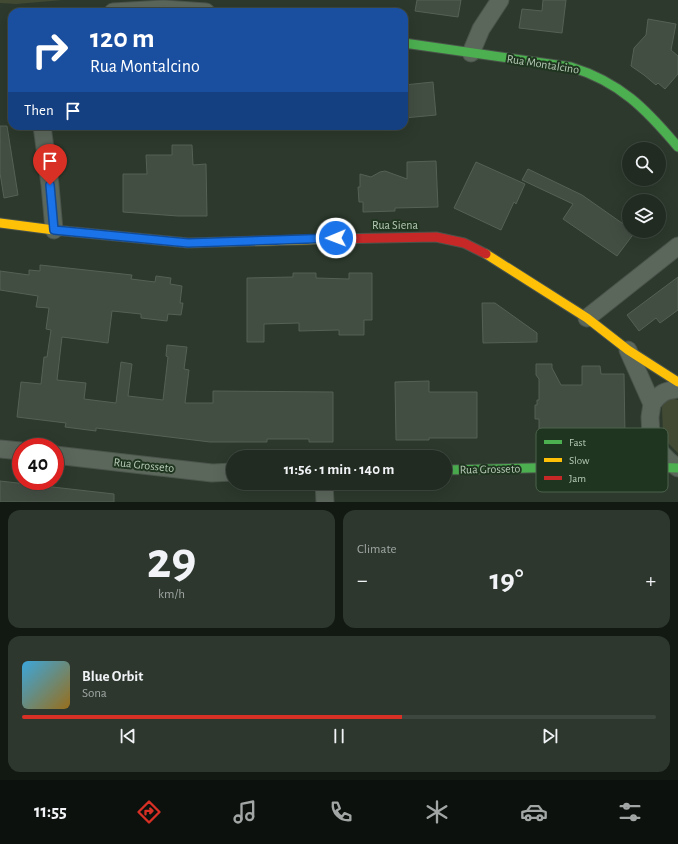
<!DOCTYPE html>
<html lang="en">
<head>
<meta charset="utf-8">
<style>
	:root { --surface:#212b21; --page:#2d372e; --text:#f1f3f6; --muted:#a2a7a5; --line:#3e473f; --accent:#d93025 }
	body { margin:0; font-family:"Alegreya Sans",sans-serif; background:var(--page); color:var(--text); height:100vh; display:flex; flex-direction:column; font-size:15px; white-space:nowrap }
	* { box-sizing:border-box; margin:0 }
	p { font-size:13px; color:var(--muted) }
	.icon { flex:none; width:22px; height:22px; fill:none; stroke:currentColor; stroke-width:2; stroke-linecap:round; stroke-linejoin:round }
	.map { position:relative; height:502px; overflow:hidden }
	.sheet { display:flex; flex-direction:column; gap:8px; padding:8px; background:#121812; flex:1 }
	.sheet>* { flex:none }
	.hud { position:absolute; left:8px; top:8px; width:400px; height:122px; border-radius:12px; box-shadow:0 4px 16px #0002,0 0 0 1px var(--line); background:#1a4fa0; color:#fff; overflow:hidden }
	.buttons { position:absolute; left:622px; top:142px; display:grid; gap:8px }
	.buttons a { display:grid; place-items:center; width:44px; height:44px; border-radius:50%; background:var(--surface); box-shadow:0 4px 16px #0002,0 0 0 1px var(--line); font-size:20px }
	.speed { position:absolute; left:12px; top:438px; display:flex; gap:8px; font-size:20px; font-weight:700; text-align:center }
	.speed>* { display:grid; place-content:center; width:52px; height:52px; border-radius:50%; background:var(--surface); box-shadow:0 4px 16px #0002,0 0 0 1px var(--line); line-height:1 }
	.speed .limit { border:6px solid #d22; background:#fff; color:#111 }
	.pin { position:absolute; display:grid; place-items:center; width:34px; height:34px; color:#fff; margin:-41px -17px; border-radius:50% 50% 50% 0; rotate:-45deg; box-shadow:0 0 4px #0007 }
	.pin .icon { rotate:45deg }
	.me { position:absolute; width:44px; margin:-22px; rotate:269deg; stroke-linejoin:round; filter:drop-shadow(0 0 3px #0008) }
	.turn { display:flex; align-items:center; gap:14px; height:84px; padding:0 16px; font-size:18px }
	.turn .icon { width:52px; height:52px; stroke-width:2.5 }
	.turn b { display:block; font-size:28px; line-height:34px }
	.then { display:flex; align-items:center; height:38px; padding:0 16px; background:#0003; gap:8px; font-size:15px }
	.big { font-size:30px; font-weight:600; line-height:1.1 }
	.sheet .tile { flex:1; display:flex; flex-direction:column; justify-content:center; gap:6px; min-width:0; padding:0 14px; border-radius:12px; background:var(--page) }
	.sheet .dial { align-items:center; gap:0 }
	.dial b { font-size:52px; line-height:1 }
	.song { display:flex; align-items:center; gap:12px }
	.cover { width:48px; height:48px; border-radius:6px; background:linear-gradient(135deg,hsl(200 70% 55%),hsl(40 70% 35%)) }
	.played { height:4px; border-radius:2px; background:linear-gradient(90deg,var(--accent) 60%,var(--line) 60%) }
	.keys { display:flex; justify-content:space-around; direction:ltr }
	.heat { display:flex; justify-content:space-between; align-items:center; font-size:22px; direction:ltr }
	.sheet .tiles { flex:1; display:grid; gap:8px; grid-template-columns:1fr 1fr }
	.tile:last-child { grid-column:span 2 }
	.trip { position:absolute; left:226px; top:450px; width:226px; height:40px; border-radius:20px; background:var(--surface); box-shadow:0 4px 16px #0002,0 0 0 1px var(--line); font-weight:600; line-height:40px; text-align:center }
	.tabs { display:flex; height:64px; justify-content:space-around; align-items:center; background:#0d110d; color:var(--muted) }
	.tabs .icon { width:28px; height:28px }
	.tabs .selected { color:var(--accent) }
	.tabs b { font-size:18px; color:var(--text) }
	.map>svg:first-child { display:block }
	.green { fill:#424a34 }
	.building { fill:#434e43; stroke:#546154 }
	.lines { fill:none; stroke-linecap:round; stroke-linejoin:round }
	.street-casing { stroke:#4a534a; stroke-width:19 }
	.fast-casing { stroke:#4a534a; stroke-width:11 }
	.slow-casing { stroke:#4a534a; stroke-width:11 }
	.jam-casing { stroke:#4a534a; stroke-width:11 }
	.street { stroke:#5c675c; stroke-width:17 }
	.fast { stroke:#4caf50; stroke-width:9 }
	.slow { stroke:#ffc107; stroke-width:9 }
	.jam { stroke:#c62828; stroke-width:9 }
	.route-casing { stroke:#114b97; stroke-width:10 }
	.route { stroke:#1a73e8; stroke-width:7 }
	.labels { text-anchor:middle; stroke-width:4; stroke-linejoin:round; paint-order:stroke }
	.street-label { font-size:12px; fill:#b7cab7; stroke:#1f351f }
	.key { fill:#1f351f; stroke:#4d624d; stroke-width:1 }
	.key-label { font-size:11px; fill:#b7cab7 }
</style>
</head>
<body>
<div class="map">
<svg width="678" height="502" viewBox="0 0 678 502">
	<rect width="100%" height="100%" fill="#2c392c"/>
	<g class="green">
		<path d="M0 0H63L16 4 0 3Z"/>
		<path d="M671 398 678 400V453L668 443 663 435 662 407 666 401Z"/>
	</g>
	<g class="building">
		<path d="M417 0H461L458 17 415 11Z"/>
		<path d="M543 0H566L562 33 519 28 522 9 542 11Z"/>
		<path d="M648 19 676 24 671 50 678 56V74L665 89 658 83 656 85 644 75 631 66 634 48 646 35Z"/>
		<path d="M433 82 436 115 404 118V85Z"/>
		<path d="M0 126H7L18 195 4 198 0 173Z"/>
		<path d="M172 145H192L193 165 206 164 207 216H178L123 212V174H147L146 155H172Z"/>
		<path d="M436 161 438 207 395 208V211L363 212V202H359L358 187H360V174L371 177 380 172 385 171 407 179V162Z"/>
		<path d="M476 162 525 184 516 204 514 202 501 230 454 208Z"/>
		<path d="M528 169 582 195 629 228V231L635 232 617 256 563 219 573 204 522 180Z"/>
		<path d="M40 265 132 275 131 279 155 282 156 276 171 278 170 284 182 286 180 303H183L181 315 168 314 167 321 141 318V314L112 311 108 343 62 337 57 380 86 383 84 399 116 403 121 362 132 364 128 396 163 400 168 357 166 356 167 345 187 347 184 369 189 370 185 403H213V391L333 392V442H309V439H267V442H210L96 428V431L65 427 66 423 17 417 21 382 41 384 44 357H47L51 330 46 329 49 308 36 307 38 296 0 290V271L29 275V270L40 271Z"/>
		<path d="M293 273H316V278L349 279V273H372V320H364V335H339V330L299 331V323L264 324V342H247V278L293 277Z"/>
		<path d="M678 277V310L660 323 656 318 639 331 627 315Z"/>
		<path d="M482 303H495L537 333V342L483 343Z"/>
		<path d="M536 364H552V368L561 385H582V366H600L601 374H624L625 436 583 437V432H555V436H539V419H535V405H537V400H539V379L536 375Z"/>
		<path d="M429 381V392H477V438H429V440H396L395 382Z"/>
		<path d="M0 481 114 494V502H0Z"/>
	</g>
	<g class="lines">
		<defs>
			<g id="street">
				<path d="M113 12 163 9 206 12"/>
				<path d="M471 53 481 29 500 0"/>
				<path d="M42 126 50 185 54 230"/>
				<path d="M587 318 678 246"/>
				<path d="M628 350 652 404 650 417 651 436 661 453 669 461 678 468"/>
				<path d="M652 404C660 393 664 391 678 389"/>
				<path d="M0 449 21 451"/>
				<path d="M55 455 212 473 233 472"/>
				<path d="M616 466C636 459 640 454 651 436"/>
				<path d="M324 483 325 502"/>
			</g>
			<g id="fast">
				<path d="M404 43 571 67C620 82 646 109 678 147"/>
				<path d="M445 470 616 466 678 468"/>
			</g>
			<g id="slow">
				<path d="M0 223 54 230 188 243 331 239"/>
				<path d="M486 254 587 318 628 350 678 382"/>
			</g>
			<path id="jam" d="M331 239 436 237 464 243 486 254"/>
		</defs>
		<use href="#street" class="street-casing"/>
		<use href="#fast" class="fast-casing"/>
		<use href="#slow" class="slow-casing"/>
		<use href="#jam" class="jam-casing"/>
		<use href="#street" class="street"/>
		<use href="#fast" class="fast"/>
		<use href="#slow" class="slow"/>
		<use href="#jam" class="jam"/>
	</g>
	<g class="lines">
		<defs>
			<path id="route" d="M50 185 54 230 188 243 336 238"/>
		</defs>
		<use href="#route" class="route-casing"/>
		<use href="#route" class="route"/>
	</g>
	<g class="labels">
		<g class="street-label">
			<text transform="translate(543 64) rotate(9)" y="4">Rua Montalcino</text>
			<text x="395" y="229">Rua Siena</text>
			<text transform="translate(144 465) rotate(6)" y="4">Rua Grosseto</text>
			<text transform="translate(490 469) rotate(-1)" y="4">Rua Grosseto</text>
		</g>
	</g>
	<rect x="536" y="428" width="132" height="64" rx="6" class="key"/>
	<rect x="544" y="440" width="18" height="4" fill="#4caf50"/>
	<rect x="544" y="458" width="18" height="4" fill="#ffc107"/>
	<rect x="544" y="476" width="18" height="4" fill="#c62828"/>
	<g class="key-label">
		<text x="569" y="446">Fast</text>
		<text x="569" y="464">Slow</text>
		<text x="569" y="482">Jam</text>
	</g>
</svg>
<div class="buttons">
<a><svg class="icon" aria-label="search" viewBox="0 0 24 24"><circle cx="10" cy="10" r="6"/><path d="M15 15l6 6"/></svg></a>
<a><svg class="icon" aria-label="layers" viewBox="0 0 24 24"><path d="M12 4l9 5-9 5-9-5zM3 14l9 5 9-5"/></svg></a>
</div>
<div class="speed"><div class="limit">40</div></div>
<div class="pin" style="left:50px;top:185px;background:#d93025"><svg class="icon" aria-label="arrive" viewBox="0 0 24 24"><path d="M6 21V4h12l-3 4 3 4H6"/></svg></div>
<svg class="me" style="left:336px;top:238px" viewBox="-20 -20 40 40"><circle r="17" fill="#1a73e8" stroke="#fff" stroke-width="3"/><path d="M0-11L8 9 0 5-8 9z" fill="#fff"/></svg>
<div class="trip">11:56 · 1 min · 140 m</div>
<div class="hud">
<div class="turn"><svg class="icon" aria-label="right" viewBox="0 0 24 24"><path d="M7 20v-9h11M14 6l5 5-5 5"/></svg><div><b>120 m</b>Rua Montalcino</div></div>
<div class="then">Then<svg class="icon" aria-label="arrive" viewBox="0 0 24 24"><path d="M6 21V4h12l-3 4 3 4H6"/></svg></div>
</div>
</div>
<section class="sheet">
<div class="tiles">
<div class="tile dial"><b>29</b><p>km/h</p></div>
<div class="tile"><p>Climate</p>
<div class="heat"><a>−</a><b class="big">19°</b><a>+</a></div>
</div>
<div class="tile">
<div class="song"><i class="cover"></i><div><b>Blue Orbit</b><p>Sona</p></div></div>
<div class="played"></div>
<div class="keys"><svg class="icon" aria-label="previous" viewBox="0 0 24 24"><path d="M18 5L8 12l10 7zM5 5v14"/></svg><svg class="icon" aria-label="pause" viewBox="0 0 24 24"><path d="M8 5v14M16 5v14"/></svg><svg class="icon" aria-label="next" viewBox="0 0 24 24"><path d="M6 5l10 7-10 7zM19 5v14"/></svg></div>
</div>
</div>
</section>
<nav class="tabs">
<b>11:55</b>
<svg class="icon selected" aria-label="directions" viewBox="0 0 24 24"><path d="M12 3l9 9-9 9-9-9zM9 14v-3h6M13 9l2 2-2 2"/></svg>
<svg class="icon" aria-label="music" viewBox="0 0 24 24"><path d="M9 18V5l10-2v13"/><circle cx="6" cy="18" r="3"/><circle cx="16" cy="16" r="3"/></svg>
<svg class="icon" aria-label="phone" viewBox="0 0 24 24"><path d="M5 4h4l2 5-3 2q2 4 5 5l2-3 5 2v4C11 20 4 13 5 4z"/></svg>
<svg class="icon" aria-label="climate" viewBox="0 0 24 24"><path d="M12 3v18M4 7l16 10M4 17L20 7"/></svg>
<svg class="icon" aria-label="car" viewBox="0 0 24 24"><path d="M5 17H2v-5l4-1 3-4h7l3 4 3 1v5h-3M9 17h6M6 11h13"/><circle cx="7" cy="17" r="2"/><circle cx="17" cy="17" r="2"/></svg>
<svg class="icon" aria-label="filters" viewBox="0 0 24 24"><path d="M4 7h16M4 17h16"/><circle cx="9" cy="7" r="2"/><circle cx="15" cy="17" r="2"/></svg>
</nav>
</body>
</html>
